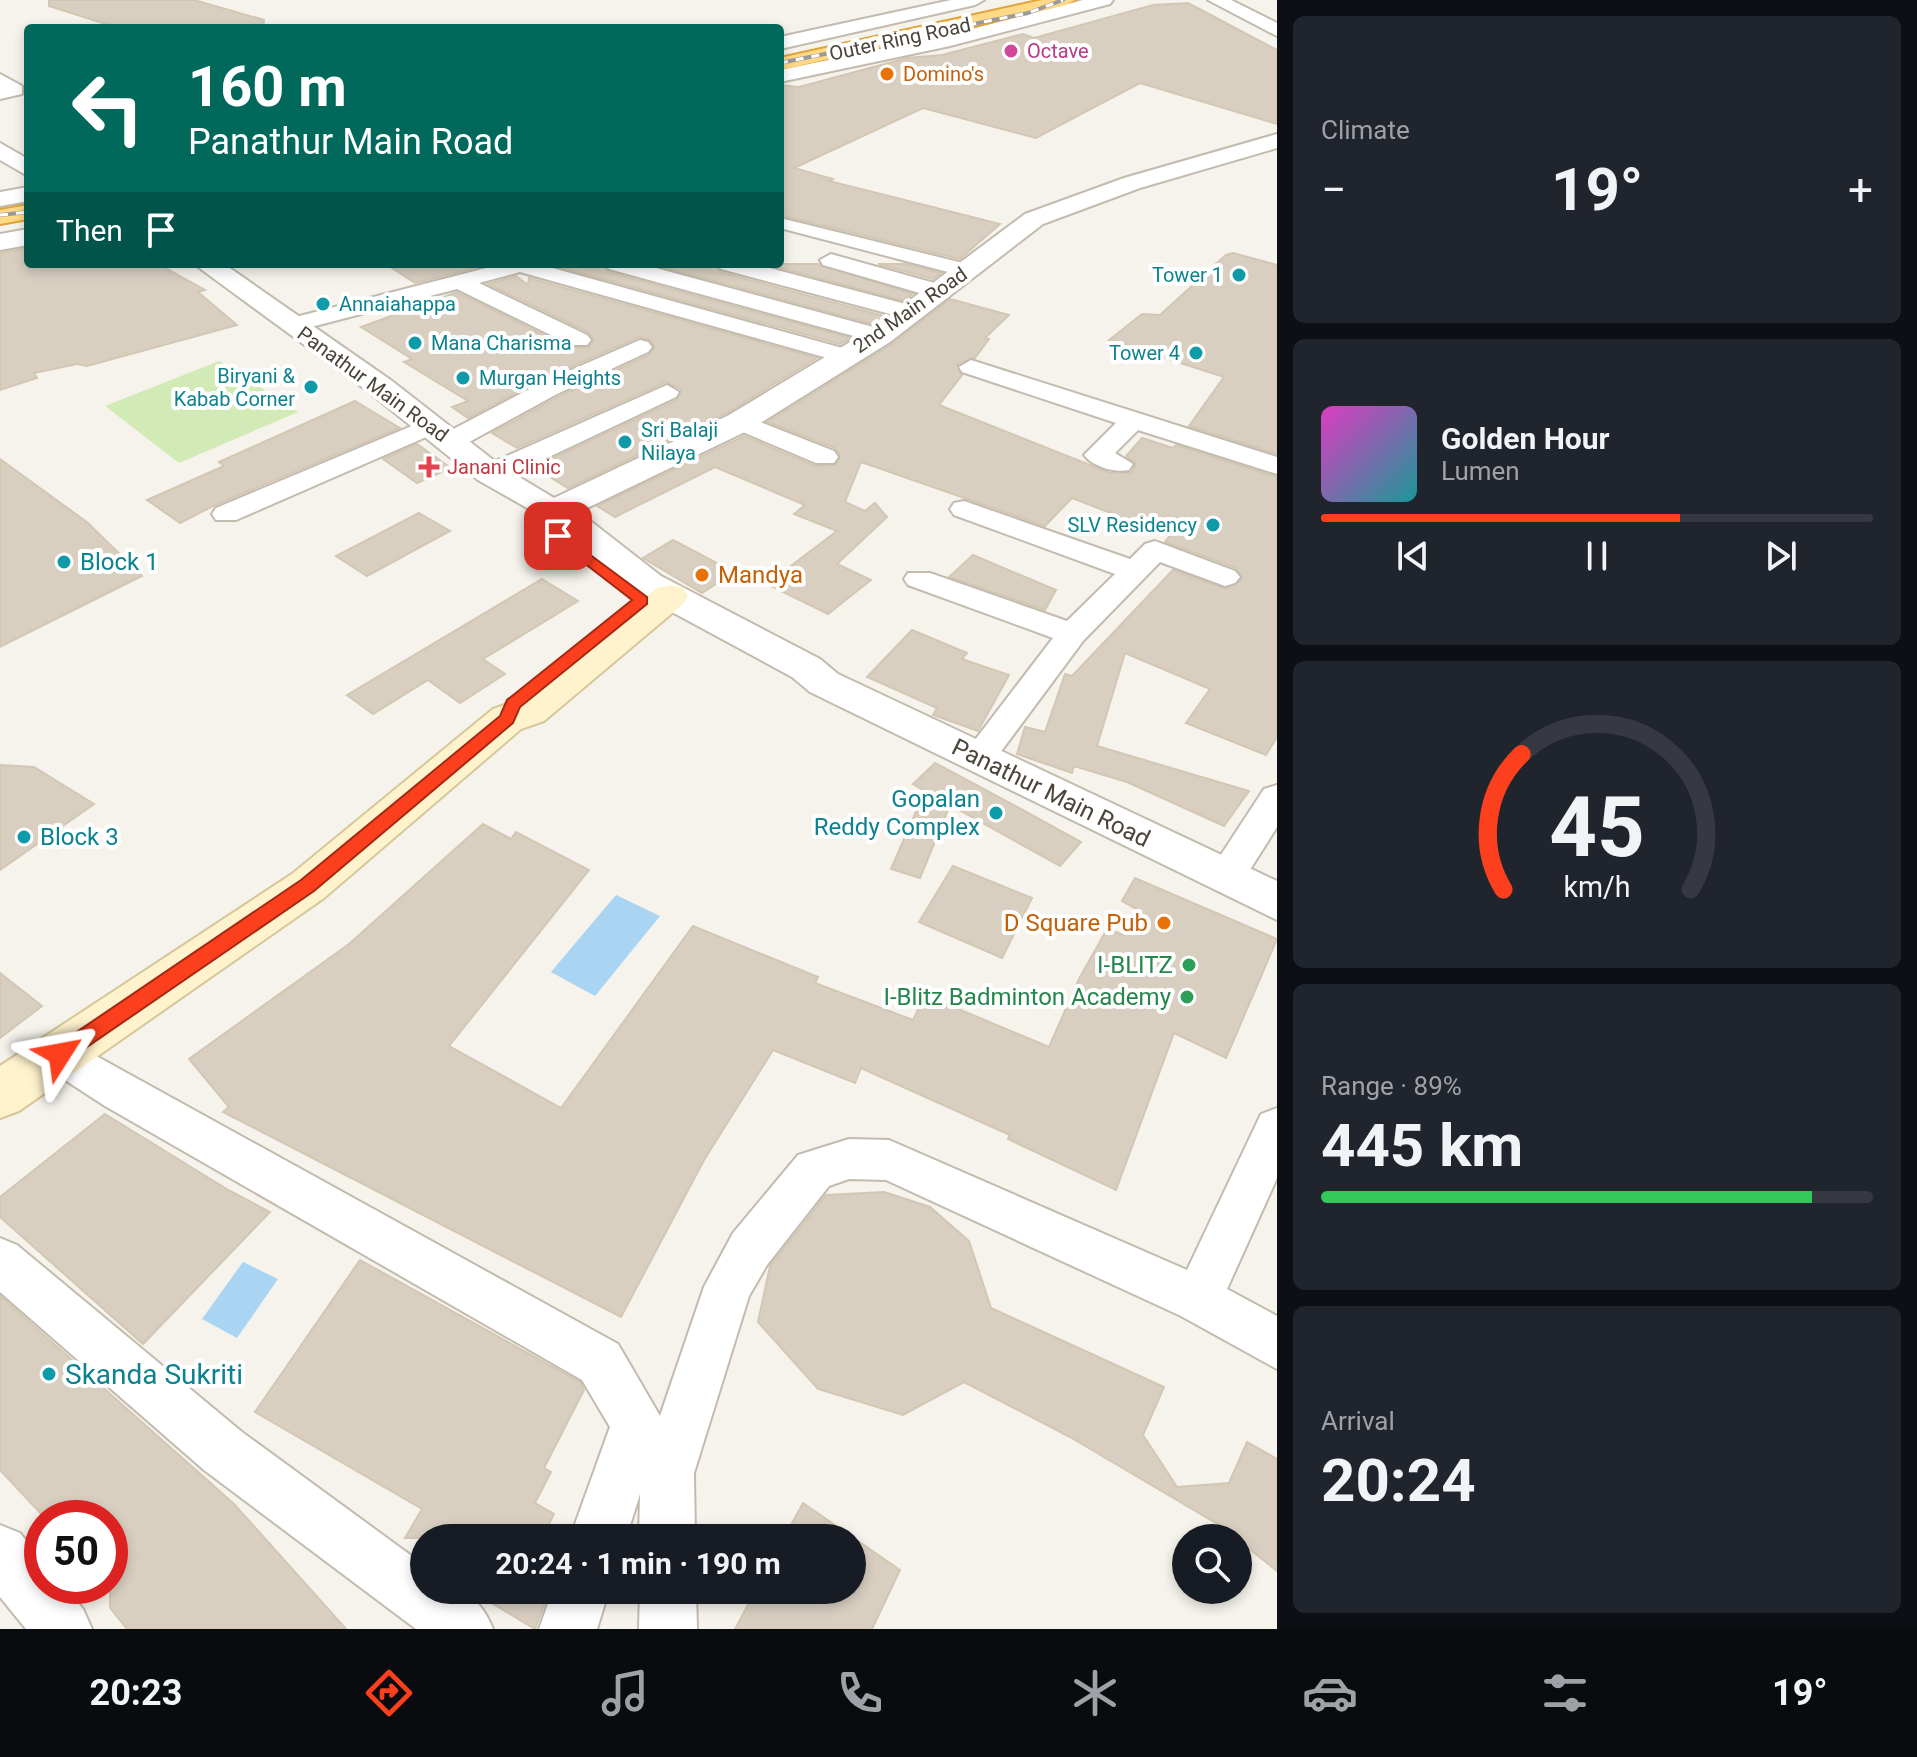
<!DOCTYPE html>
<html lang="en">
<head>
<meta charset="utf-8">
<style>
	:root { --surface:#171b24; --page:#20242c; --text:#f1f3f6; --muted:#9ea1a6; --line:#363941; --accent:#fc3f1d }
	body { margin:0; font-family:Roboto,sans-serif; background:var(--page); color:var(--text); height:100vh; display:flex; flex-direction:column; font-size:30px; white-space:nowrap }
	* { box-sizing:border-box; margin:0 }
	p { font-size:26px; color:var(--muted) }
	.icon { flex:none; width:44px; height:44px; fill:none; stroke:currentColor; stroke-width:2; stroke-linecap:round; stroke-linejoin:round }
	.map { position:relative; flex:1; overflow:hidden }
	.drawer { display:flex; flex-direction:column; gap:16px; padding:16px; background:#0d0f14; width:640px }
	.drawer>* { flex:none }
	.top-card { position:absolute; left:24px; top:24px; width:760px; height:244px; border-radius:8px; box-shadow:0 4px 12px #0003; background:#00695c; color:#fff; overflow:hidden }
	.controls { position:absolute; left:1172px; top:1524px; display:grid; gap:16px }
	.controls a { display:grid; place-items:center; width:80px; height:80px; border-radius:50%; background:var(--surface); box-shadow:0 4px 12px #0003; font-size:40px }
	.speed { position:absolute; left:24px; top:1500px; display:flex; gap:16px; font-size:40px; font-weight:700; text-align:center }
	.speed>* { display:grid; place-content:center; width:104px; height:104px; border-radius:50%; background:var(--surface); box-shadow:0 4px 12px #0003; line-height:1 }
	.speed .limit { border:12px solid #d22; background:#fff; color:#111 }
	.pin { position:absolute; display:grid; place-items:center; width:68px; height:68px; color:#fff; margin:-34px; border-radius:16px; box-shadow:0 4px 12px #0006 }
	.me { position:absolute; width:88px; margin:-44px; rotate:56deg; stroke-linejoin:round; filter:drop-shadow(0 0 6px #0008) }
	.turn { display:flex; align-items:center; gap:28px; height:168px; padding:0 32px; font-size:36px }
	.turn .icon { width:104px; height:104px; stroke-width:2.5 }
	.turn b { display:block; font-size:56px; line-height:68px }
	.then { display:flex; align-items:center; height:76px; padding:0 32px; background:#0003; gap:16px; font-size:30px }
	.big { font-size:60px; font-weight:700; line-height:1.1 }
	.drawer .card { flex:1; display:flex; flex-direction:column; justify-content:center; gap:12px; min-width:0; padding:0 28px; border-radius:12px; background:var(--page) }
	.drawer .dial { align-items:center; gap:0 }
	.dial svg { height:208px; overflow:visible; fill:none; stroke:var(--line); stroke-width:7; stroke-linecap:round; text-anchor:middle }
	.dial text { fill:var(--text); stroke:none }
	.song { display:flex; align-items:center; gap:24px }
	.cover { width:96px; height:96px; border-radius:12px; background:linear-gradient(135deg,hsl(310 70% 55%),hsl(180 70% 35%)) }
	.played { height:8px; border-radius:4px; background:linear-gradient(90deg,var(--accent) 65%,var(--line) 65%) }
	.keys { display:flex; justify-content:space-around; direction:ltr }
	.heat { display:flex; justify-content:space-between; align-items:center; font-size:44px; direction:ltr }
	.charge { height:12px; border-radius:6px; background:linear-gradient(90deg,#34c759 89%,var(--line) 0) }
	.trip { position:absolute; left:410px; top:1524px; width:456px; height:80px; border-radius:40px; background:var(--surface); box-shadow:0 4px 12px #0003; font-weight:700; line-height:80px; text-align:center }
	.dock { display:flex; height:128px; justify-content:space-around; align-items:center; background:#090b0e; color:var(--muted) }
	.dock .icon { width:56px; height:56px }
	.dock .current { color:var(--accent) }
	.dock b { font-size:36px; color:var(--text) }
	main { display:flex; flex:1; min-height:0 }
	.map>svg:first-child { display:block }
	.green { fill:#d2eab5 }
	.water { fill:#a9d4f2 }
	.building { fill:#d8cfc1; stroke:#d3c7b4; stroke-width:2 }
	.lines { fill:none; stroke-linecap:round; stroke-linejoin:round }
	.trunk-tunnel { stroke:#d4d0c8; stroke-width:25; stroke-dasharray:25 12; stroke-linecap:butt }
	.minor-casing { stroke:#c2bbae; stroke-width:4 }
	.tertiary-casing { stroke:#c2bbae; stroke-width:4 }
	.secondary-casing { stroke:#d6c79b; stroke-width:4 }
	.trunk-casing { stroke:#e0a43c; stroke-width:4 }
	.minor { fill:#fff; fill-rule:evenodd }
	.tertiary { fill:#fff; fill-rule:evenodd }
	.secondary { fill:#fff3cd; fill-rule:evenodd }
	.trunk { fill:#ffd985; fill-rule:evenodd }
	.rail-casing { stroke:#9a9a9a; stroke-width:4 }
	.rail { stroke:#fff; stroke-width:3; stroke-dasharray:8; stroke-linecap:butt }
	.route { fill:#fc3f1d; stroke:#a42913; stroke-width:2 }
	.hotel-dot { fill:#d1479c; stroke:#fff; stroke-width:3 }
	.food-dot { fill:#e8710a; stroke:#fff; stroke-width:3 }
	.culture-dot { fill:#0f9aa8; stroke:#fff; stroke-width:3 }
	.health-dot { fill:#e0444e; stroke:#fff; stroke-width:3 }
	.leisure-dot { fill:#2e9e5b; stroke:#fff; stroke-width:3 }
	.labels { text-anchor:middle; stroke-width:8; stroke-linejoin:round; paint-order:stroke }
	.far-street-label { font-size:20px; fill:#4b4439; stroke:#fff }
	.far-hotel-label { font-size:20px; fill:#b23c85; stroke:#fff; text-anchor:start }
	.far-food-label { font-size:20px; fill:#c56008; stroke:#fff; text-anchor:start }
	.far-culture-label { font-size:20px; fill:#0d838f; stroke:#fff; text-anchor:end }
	.far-health-label { font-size:20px; fill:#be3a42; stroke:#fff; text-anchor:start }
	.culture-label { font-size:24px; fill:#0d838f; stroke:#fff; text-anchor:start }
	.food-label { font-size:24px; fill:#c56008; stroke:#fff; text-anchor:start }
	.street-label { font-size:24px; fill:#4b4439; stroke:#fff }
	.leisure-label { font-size:24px; fill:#27864d; stroke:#fff; text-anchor:end }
	.near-culture-label { font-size:28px; fill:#0d838f; stroke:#fff; text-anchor:start }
</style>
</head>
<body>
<main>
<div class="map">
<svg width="1277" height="1629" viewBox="0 0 1277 1629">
	<rect width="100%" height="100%" fill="#f6f3ec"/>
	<path class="green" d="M219 361 298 412 179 463 105 406Z"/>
	<g class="water">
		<path d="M616 895 660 916 595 996 551 972Z"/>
		<path d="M243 1262 278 1279 237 1338 202 1319Z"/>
	</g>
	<g class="building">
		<path d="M49 0H194L264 20 263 28H118L49 6Z"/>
		<path d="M1188 3 1277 50V124L1140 83 1036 138 923 108 794 168 833 179 829 181 1000 224 960 259 780 215V85L799 87 907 58 942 55 1023 34 1034 38 1153 5Z"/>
		<path d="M28 248V264H158L205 290 198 292 237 325 87 366 77 364 34 373 37 378 0 390V253Z"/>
		<path d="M1233 253 1277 265V454L1189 426 1224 377 1109 340 1142 314 1160 315 1226 255Z"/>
		<path d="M386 264H490L415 283Z"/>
		<path d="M549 264H603L608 272 851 338 840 344Z"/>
		<path d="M652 264H715L720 272 884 316 873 324Z"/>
		<path d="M766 264H819L913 294 904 301Z"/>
		<path d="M878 264H906L941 273 933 279Z"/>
		<path d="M516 276 528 285 529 278 817 358 728 412 568 488 534 467 677 400 681 389 666 382 517 448 492 433 558 397 649 355 655 347 650 340 639 337 538 381 468 418 452 407 468 401 404 362 412 359 361 327 457 292 570 348 589 347 594 340 588 332 488 284Z"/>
		<path d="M950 299 1009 315 985 338 989 339 975 358 957 364 962 375 939 405 1110 473 1132 472 1136 463 1126 456 1142 438 1173 448 1176 445 1277 477V737L1266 755 1186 723 1210 689 1125 653 1097 746 1249 791 1224 826 1127 782 1074 766 1072 773 1017 754 1025 727 1045 732 1065 674 1072 676 1173 570 1226 589 1242 579 1236 568 1165 542 1170 536 1072 498 1045 526 861 462 845 502 865 511 875 503 887 517 837 564 871 580 828 614 767 584 837 531 794 514 805 505 715 467 615 517 597 506 744 436 815 466 836 465 840 455 835 448 768 422 892 344Z"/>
		<path d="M355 401 400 428 215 505 180 523 147 500 224 466 219 462Z"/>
		<path d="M417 444 451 468 417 483 383 459Z"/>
		<path d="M0 459 88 523 142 576 0 647Z"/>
		<path d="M419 513 450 531 367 576 336 556Z"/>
		<path d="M673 540 734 572 702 593 643 558Z"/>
		<path d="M973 555 1056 590 1045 610 949 577Z"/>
		<path d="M542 579 578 601 483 659 505 674 460 703 428 680 373 714 347 695Z"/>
		<path d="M912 630 967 653 962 659 1009 675 978 731 933 715 937 708 867 677Z"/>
		<path d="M935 763 1019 808 1081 842 1060 866 950 805 920 878 891 869 925 791 913 784Z"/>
		<path d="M0 765 34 767 94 804 0 870Z"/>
		<path d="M483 824 511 839 516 832 589 870 449 1046 561 1108 693 926 818 977 815 983 913 1020 925 995 1049 1047 1079 979 1107 929 1124 935 1136 909 1122 901 1135 878 1277 939 1226 1058 1174 1033 1116 1190 1008 1139 1010 1135 861 1068 855 1083 773 1050 704 1160 621 1317 223 1112 229 1107 189 1059 349 944Z"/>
		<path d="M953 866 1032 898 1002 958 919 922Z"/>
		<path d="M0 973 42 1006 0 1038Z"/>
		<path d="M105 1114 230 1191 270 1212 143 1344 0 1217V1197Z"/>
		<path d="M884 1192 930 1207 969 1241 991 1308 1164 1387 1143 1435 1177 1487 1229 1483 1247 1442 1277 1459V1571L1219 1525 1070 1437 964 1382 903 1415 818 1389 758 1322 770 1266 826 1195Z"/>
		<path d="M360 1260 580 1382 584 1390 544 1468 551 1472 535 1503 554 1514 542 1538H405L422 1509 255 1412Z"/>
		<path d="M0 1296 234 1504 346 1629H127L110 1608V1518H45L0 1470Z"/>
		<path d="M803 1503 900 1570 872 1629H735L756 1590H852V1538H784Z"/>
		<path d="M470 1590H550L535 1629Z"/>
	</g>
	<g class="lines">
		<path class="trunk-tunnel" d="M0 208 28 203"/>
		<defs>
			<g id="minor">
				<path d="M0 74 22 86V94L0 99Z"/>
				<path d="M780 218 975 266 978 271 967 277 780 228Z"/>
				<path d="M831 254 945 286 948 291 937 298 823 265 820 260Z"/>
				<path d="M502 264H538L853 351 857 356 845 363 520 272 479 283 587 335 591 340 587 345H571L457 289 292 332 281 325 284 320Z"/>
				<path d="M606 264H641L888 331 892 336 888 341H872L609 269Z"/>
				<path d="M718 264H754L917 307 920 312 909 319 721 269Z"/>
				<path d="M640 340 648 342 652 347 648 352 557 394 460 447 451 449 438 441 442 435 539 384Z"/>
				<path d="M971 360 1277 457V474L1138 430 1115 453 1133 464 1129 470C1115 473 1093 467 1084 455L1116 423 962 372 959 367Z"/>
				<path d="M667 385 679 392 676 397 502 479H482L479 473 482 467Z"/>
				<path d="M740 414 834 451 838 457 834 463H816L731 427 727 422Z"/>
				<path d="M431 418 440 421 444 426 440 431 236 520H216L212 514 216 508Z"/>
				<path d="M964 501 1130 559 1145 544 1155 541 1235 571 1240 577 1235 583 1225 586 1160 562 1083 641 991 765 979 769 967 765 962 757 1053 638 908 585 904 579 908 573H930L1067 621 1115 574 954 515 950 509 954 503Z"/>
				<path d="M1277 785V827L1239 887 1226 891 1213 887 1207 877 1213 867 1264 789Z"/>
				<path d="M60 1036 618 1344 660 1416 704 1287 733 1233 798 1155 849 1139 889 1140 1187 1270 1261 1114 1277 1108V1178L1227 1289 1277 1316V1369L1181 1316 886 1180 849 1179 829 1186 767 1265 749 1296 694 1473 695 1538H639L640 1494 626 1538H570L610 1427 582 1380 105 1106 45 1067 39 1054 45 1041Z"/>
				<path d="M0 1238 17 1245 242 1432 424 1565V1590C461 1590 478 1592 493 1629H416L204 1470 0 1292Z"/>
				<path d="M0 1525 20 1533 42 1560V1586H64L83 1609 92 1629H26L0 1597Z"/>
				<path d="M553 1590H609L597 1629H539Z"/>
				<path d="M640 1590H696L697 1629H639Z"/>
			</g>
			<g id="tertiary">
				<path d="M951 0H984L975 5 780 49V37Z"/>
				<path d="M1083 0H1113L1110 4 950 46 780 82V70L949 35Z"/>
				<path d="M1208 0H1231L1277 23V36Z"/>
				<path d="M1277 134V148L1140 188 1043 224 890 342 751 429 579 512 661 576 820 659 838 674 1277 881V920L810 692 792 677 635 592 543 517 478 480 370 393 194 264H224L392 381 501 466 554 498 729 415 870 330 1025 214 1124 178Z"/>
				<path d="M0 143 28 159V176L0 160Z"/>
				<path d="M28 187V201L0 206V192Z"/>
				<path d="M28 229V245L0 250V234Z"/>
			</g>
			<path id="secondary" d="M670 585 683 588 688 596 683 604 544 721 521 729 324 898 19 1111 0 1118V1066L292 874 493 709 516 701 657 588Z"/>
			<g id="trunk">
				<path d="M1042 0H1075L1066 5 780 70V58Z"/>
				<path d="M28 205V219L0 224V210Z"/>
			</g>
		</defs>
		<use href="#minor" class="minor-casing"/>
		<use href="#tertiary" class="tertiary-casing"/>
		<use href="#secondary" class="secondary-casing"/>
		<use href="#trunk" class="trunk-casing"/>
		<use href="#minor" class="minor"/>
		<use href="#tertiary" class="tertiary"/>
		<use href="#secondary" class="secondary"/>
		<use href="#trunk" class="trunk"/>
		<defs>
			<g id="rail">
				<path d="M780 63 1028 13 1063 0"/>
				<path d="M0 215 28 212"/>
			</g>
		</defs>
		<use href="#rail" class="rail-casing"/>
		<use href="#rail" class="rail"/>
	</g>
	<path class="route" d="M558 531 647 597V604L520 707 513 723 314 891 68 1060H53L49 1054 53 1048 301 880 500 716 507 700 632 600 553 539V533Z"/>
	<circle class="hotel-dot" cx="1011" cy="51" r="8"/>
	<g class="food-dot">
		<circle cx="887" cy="74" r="8"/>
		<circle cx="702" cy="575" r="8"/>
		<circle cx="1164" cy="923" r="8"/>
	</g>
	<g class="culture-dot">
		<circle cx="1239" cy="275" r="8"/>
		<circle cx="323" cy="304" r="8"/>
		<circle cx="415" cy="343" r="8"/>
		<circle cx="1196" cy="353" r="8"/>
		<circle cx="463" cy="378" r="8"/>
		<circle cx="311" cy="387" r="8"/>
		<circle cx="625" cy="442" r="8"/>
		<circle cx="1213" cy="525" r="8"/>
		<circle cx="64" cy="562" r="8"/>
		<circle cx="996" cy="813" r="8"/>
		<circle cx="24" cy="837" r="8"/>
		<circle cx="49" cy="1374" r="8"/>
	</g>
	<path class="health-dot" d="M425 455h8v8h8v8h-8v8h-8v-8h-8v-8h8z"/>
	<g class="leisure-dot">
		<circle cx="1189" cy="965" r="8"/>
		<circle cx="1187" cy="997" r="8"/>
	</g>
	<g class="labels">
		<g class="far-street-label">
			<text transform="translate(900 39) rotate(-12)" y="7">Outer Ring Road</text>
			<text transform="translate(910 310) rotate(-35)" y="7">2nd Main Road</text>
			<text transform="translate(373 384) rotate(36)" y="7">Panathur Main Road</text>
		</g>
		<g class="far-hotel-label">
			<text x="1027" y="58">Octave</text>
		</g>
		<g class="far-food-label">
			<text x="903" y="81">Domino's</text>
		</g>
		<g class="far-culture-label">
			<text x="1223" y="282">Tower 1</text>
			<text x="339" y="311" text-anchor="start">Annaiahappa</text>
			<text x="431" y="350" text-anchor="start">Mana Charisma</text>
			<text x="1180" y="360">Tower 4</text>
			<text x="295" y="383">Biryani &amp;<tspan x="295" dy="23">Kabab Corner</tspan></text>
			<text x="479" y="385" text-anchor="start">Murgan Heights</text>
			<text x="641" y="437" text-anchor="start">Sri Balaji<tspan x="641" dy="23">Nilaya</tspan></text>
			<text x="1197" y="532">SLV Residency</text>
		</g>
		<g class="far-health-label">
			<text x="447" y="474">Janani Clinic</text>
		</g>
		<g class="culture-label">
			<text x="80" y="570">Block 1</text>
			<text x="980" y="807" text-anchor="end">Gopalan<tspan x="980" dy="28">Reddy Complex</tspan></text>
			<text x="40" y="845">Block 3</text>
		</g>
		<g class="food-label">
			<text x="718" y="583">Mandya</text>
			<text x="1148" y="931" text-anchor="end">D Square Pub</text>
		</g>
		<g class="street-label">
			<text transform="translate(1051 793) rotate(26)" y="8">Panathur Main Road</text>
		</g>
		<g class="leisure-label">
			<text x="1173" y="973">I-BLITZ</text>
			<text x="1171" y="1005">I-Blitz Badminton Academy</text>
		</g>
		<g class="near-culture-label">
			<text x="65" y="1384">Skanda Sukriti</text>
		</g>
	</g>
</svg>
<div class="controls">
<a><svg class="icon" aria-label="search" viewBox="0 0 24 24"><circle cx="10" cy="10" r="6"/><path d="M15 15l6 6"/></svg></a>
</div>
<div class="speed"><div class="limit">50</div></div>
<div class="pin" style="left:558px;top:536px;background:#d93025"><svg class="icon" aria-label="arrive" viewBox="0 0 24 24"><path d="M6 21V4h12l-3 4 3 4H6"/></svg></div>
<svg class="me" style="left:60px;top:1054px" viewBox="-20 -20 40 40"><path d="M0-17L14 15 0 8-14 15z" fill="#fc3f1d" stroke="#fff" stroke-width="4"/></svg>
<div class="trip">20:24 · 1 min · 190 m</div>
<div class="top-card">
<div class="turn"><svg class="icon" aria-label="left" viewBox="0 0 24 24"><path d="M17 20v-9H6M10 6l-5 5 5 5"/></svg><div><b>160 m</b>Panathur Main Road</div></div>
<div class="then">Then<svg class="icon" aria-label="arrive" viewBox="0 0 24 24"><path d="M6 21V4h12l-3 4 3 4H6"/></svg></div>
</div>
</div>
<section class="drawer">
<div class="card"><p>Climate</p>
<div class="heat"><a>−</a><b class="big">19°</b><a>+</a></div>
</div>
<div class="card">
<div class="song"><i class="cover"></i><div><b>Golden Hour</b><p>Lumen</p></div></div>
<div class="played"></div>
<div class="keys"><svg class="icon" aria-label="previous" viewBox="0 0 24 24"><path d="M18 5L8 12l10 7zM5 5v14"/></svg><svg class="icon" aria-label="pause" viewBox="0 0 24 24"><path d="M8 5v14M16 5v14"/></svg><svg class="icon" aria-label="next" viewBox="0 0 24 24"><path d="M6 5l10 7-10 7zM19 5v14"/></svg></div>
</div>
<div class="card dial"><svg viewBox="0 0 100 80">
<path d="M14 69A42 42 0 1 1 86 69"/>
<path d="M14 69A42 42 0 0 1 21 17" stroke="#fc3f1d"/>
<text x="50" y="56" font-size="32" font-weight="700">45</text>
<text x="50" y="72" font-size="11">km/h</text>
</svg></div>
<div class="card"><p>Range · 89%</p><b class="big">445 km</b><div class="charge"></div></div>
<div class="card"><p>Arrival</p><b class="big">20:24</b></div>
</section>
</main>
<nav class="dock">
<b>20:23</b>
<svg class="icon current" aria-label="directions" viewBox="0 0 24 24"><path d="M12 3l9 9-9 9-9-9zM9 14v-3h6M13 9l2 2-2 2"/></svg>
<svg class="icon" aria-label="music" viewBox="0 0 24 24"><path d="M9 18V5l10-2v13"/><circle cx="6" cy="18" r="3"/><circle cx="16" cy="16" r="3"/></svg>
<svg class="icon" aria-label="phone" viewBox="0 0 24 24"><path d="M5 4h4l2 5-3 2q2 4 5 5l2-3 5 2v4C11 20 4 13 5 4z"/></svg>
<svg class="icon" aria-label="climate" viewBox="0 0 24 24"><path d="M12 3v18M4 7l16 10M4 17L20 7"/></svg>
<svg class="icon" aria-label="car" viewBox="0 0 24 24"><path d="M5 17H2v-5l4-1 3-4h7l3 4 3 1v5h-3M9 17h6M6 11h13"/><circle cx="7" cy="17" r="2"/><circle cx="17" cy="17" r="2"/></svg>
<svg class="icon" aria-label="filters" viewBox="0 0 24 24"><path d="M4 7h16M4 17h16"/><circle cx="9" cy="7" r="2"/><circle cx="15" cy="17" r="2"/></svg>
<b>19°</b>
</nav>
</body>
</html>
